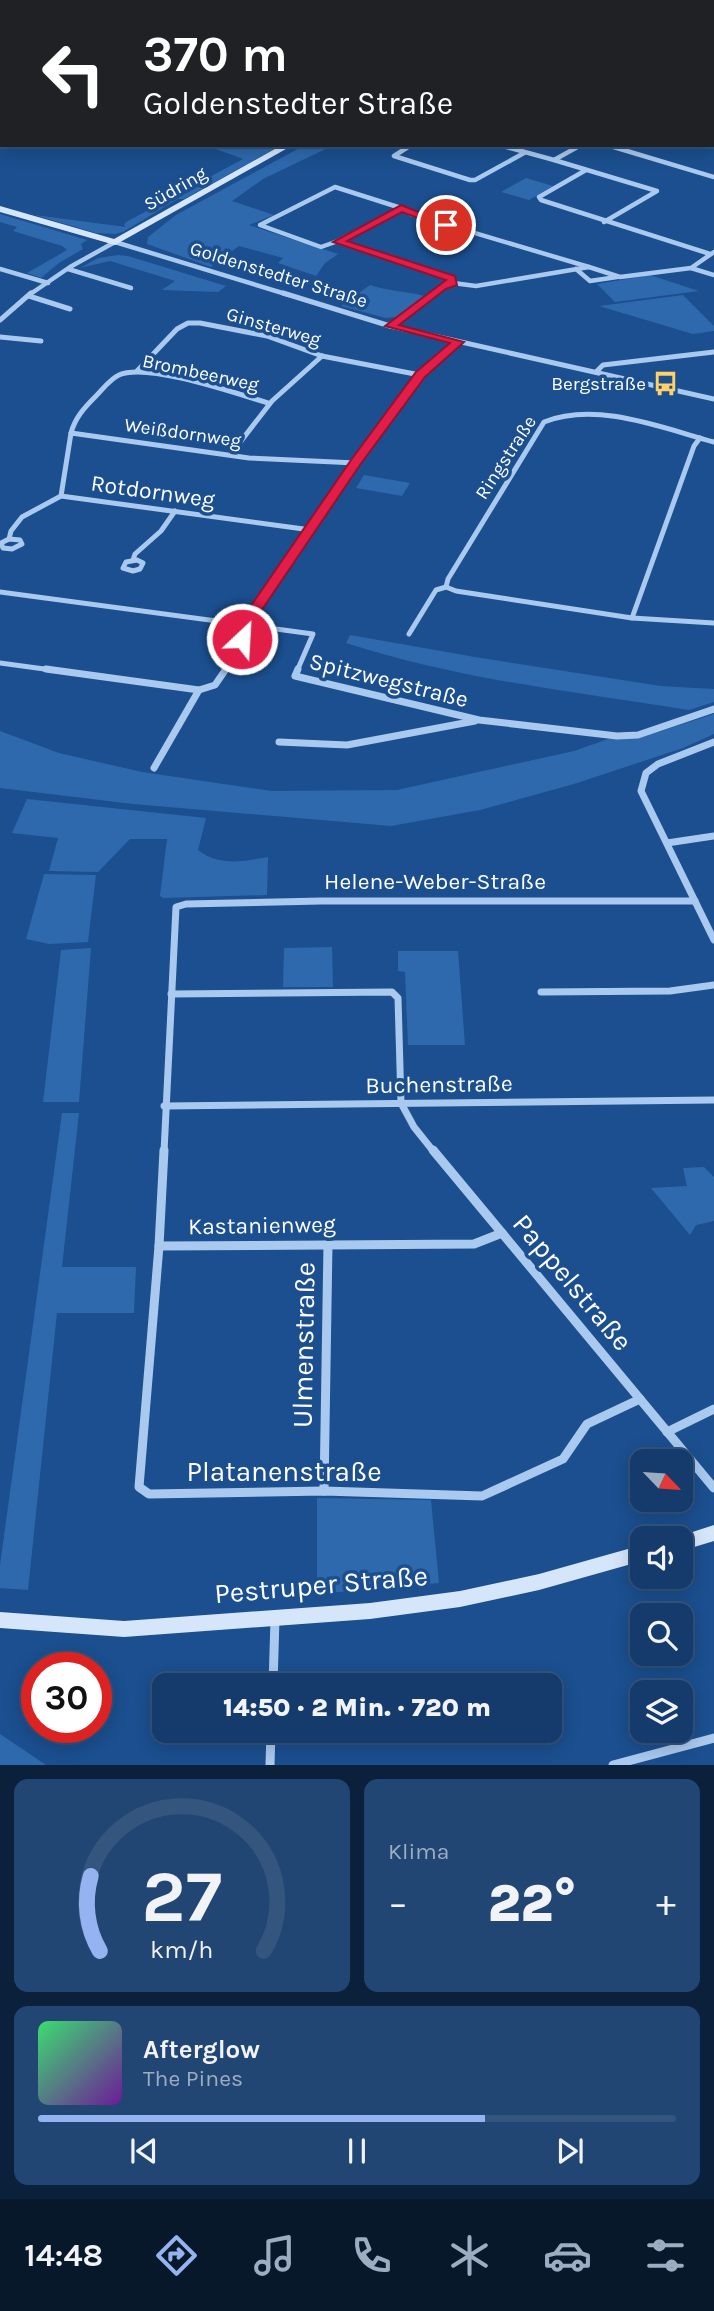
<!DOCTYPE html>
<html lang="de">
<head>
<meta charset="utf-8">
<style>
	:root { --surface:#143b6b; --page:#214673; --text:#f1f3f6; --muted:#9dadc1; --line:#33557e; --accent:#95b2f1 }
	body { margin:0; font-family:Karla,sans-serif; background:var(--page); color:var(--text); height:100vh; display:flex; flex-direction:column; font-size:26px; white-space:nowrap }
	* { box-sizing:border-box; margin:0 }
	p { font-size:23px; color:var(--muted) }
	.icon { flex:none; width:38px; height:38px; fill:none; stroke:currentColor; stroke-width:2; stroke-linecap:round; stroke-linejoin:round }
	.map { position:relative; height:1765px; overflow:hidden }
	.sheet { display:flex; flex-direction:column; gap:14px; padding:14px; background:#0b203b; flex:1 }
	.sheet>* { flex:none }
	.top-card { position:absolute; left:0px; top:0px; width:714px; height:147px; box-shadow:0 4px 18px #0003,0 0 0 2px var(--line); background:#202124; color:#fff; overflow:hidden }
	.needle { width:46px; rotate:115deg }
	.buttons { position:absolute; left:630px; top:1449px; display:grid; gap:14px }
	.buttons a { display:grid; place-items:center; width:63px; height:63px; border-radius:14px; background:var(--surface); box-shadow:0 4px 18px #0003,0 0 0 2px var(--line); font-size:35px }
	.speed { position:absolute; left:21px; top:1652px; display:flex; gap:14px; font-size:35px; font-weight:700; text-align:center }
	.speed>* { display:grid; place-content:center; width:91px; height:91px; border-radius:50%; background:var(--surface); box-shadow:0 4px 18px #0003,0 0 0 2px var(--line); line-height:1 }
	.speed .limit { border:10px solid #d22; background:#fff; color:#111 }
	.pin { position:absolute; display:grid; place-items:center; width:60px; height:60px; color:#fff; margin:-30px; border:4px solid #fff; border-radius:50%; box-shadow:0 2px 7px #0007 }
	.me { position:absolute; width:77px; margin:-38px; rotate:25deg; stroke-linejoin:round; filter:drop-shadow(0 0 5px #0008) }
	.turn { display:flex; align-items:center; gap:24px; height:147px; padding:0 28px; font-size:32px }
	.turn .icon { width:91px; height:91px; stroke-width:2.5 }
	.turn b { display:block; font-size:49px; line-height:60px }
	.big { font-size:52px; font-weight:800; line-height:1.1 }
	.sheet .tile { flex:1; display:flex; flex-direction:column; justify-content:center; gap:10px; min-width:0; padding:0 24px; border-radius:14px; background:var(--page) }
	.sheet .dial { align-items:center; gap:0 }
	.dial svg { height:182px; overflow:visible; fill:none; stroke:var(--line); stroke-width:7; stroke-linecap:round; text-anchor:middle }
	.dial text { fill:var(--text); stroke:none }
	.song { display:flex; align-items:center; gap:21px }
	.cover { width:84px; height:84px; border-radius:10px; background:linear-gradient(135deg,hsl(140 70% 55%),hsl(280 70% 35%)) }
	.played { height:7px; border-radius:4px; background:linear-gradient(90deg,var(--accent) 70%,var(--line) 70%) }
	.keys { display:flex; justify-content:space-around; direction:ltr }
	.heat { display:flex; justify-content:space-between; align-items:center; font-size:38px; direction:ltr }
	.sheet .tiles { flex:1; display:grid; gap:14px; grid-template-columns:1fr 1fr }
	.tile:last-child { grid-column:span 2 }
	.trip { position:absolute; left:152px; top:1673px; width:410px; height:70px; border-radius:14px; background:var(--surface); box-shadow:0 4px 18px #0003,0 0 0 2px var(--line); font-weight:800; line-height:70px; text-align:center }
	.menu { display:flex; height:112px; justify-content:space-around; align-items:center; background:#08182b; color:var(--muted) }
	.menu .icon { width:49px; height:49px }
	.menu .active { color:var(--accent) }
	.menu b { font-size:32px; color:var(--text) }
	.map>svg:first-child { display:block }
	.green { fill:#2e69ad }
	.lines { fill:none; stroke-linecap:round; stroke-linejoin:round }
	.street-far3 { stroke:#a9c9ee; stroke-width:4.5 }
	.street-far2 { stroke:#a9c9ee; stroke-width:5 }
	.street-far1 { stroke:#a9c9ee; stroke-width:7 }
	.street { stroke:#a9c9ee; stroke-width:9 }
	.secondary { fill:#d6e6fa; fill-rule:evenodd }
	.route { fill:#e11d48; stroke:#92132f; stroke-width:2 }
	.labels { text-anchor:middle; stroke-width:7; stroke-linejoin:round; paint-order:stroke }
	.far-street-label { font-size:19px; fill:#fff; stroke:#1b4f8f }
	.far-poi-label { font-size:19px; fill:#fff; stroke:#1b4f8f; text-anchor:end }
	.street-label { font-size:23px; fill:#fff; stroke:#1b4f8f }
	.near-street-label { font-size:28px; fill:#fff; stroke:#1b4f8f }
</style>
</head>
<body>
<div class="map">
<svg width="714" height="1765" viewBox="0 0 714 1765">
	<rect width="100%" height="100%" fill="#1b4f8f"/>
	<g class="green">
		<path d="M0 0H289L2 2V134Z"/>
		<path d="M205 145H282L184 199H178L123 232 115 234 96 233 4 206 34 215 126 227 124 225 126 222 243 159Z"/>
		<path d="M305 145H334L263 179 232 201 274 215 249 225 338 254 325 263 316 276 278 263 283 258 239 246 211 267 147 244 148 237 176 215Z"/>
		<path d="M526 178 553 186 529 200 501 192Z"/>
		<path d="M0 214 87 240 81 244 83 249 59 263 41 278 27 273 67 250 62 246 13 231 17 227 0 222Z"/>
		<path d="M118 255 128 256 226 286 218 292 162 290 175 281 110 261 80 268 98 258Z"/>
		<path d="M650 275 699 291 615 302 597 284Z"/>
		<path d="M370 285C387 291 406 291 424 296L396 317 386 318 341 306 344 304 351 307 371 301 359 293Z"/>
		<path d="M683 295 714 326V331L693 334 599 306Z"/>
		<path d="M364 475 410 483 402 496 356 488Z"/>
		<path d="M350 635 475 657 661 686 714 689V702L689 710C574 692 457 679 346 643Z"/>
		<path d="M714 714V734L683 748 574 784 480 810 391 826 133 804 0 788V731L59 753 142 772 272 791 397 790 574 751 608 739 639 738Z"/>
		<path d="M27 799 206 818 198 850C220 867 243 861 268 857L267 895 163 898 160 896 167 839H130L98 872 49 871 58 838 12 833Z"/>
		<path d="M44 874 96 875 88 942 49 944 26 939Z"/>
		<path d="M332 947 333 987H283L284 948Z"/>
		<path d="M91 948 79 1102H43L61 950Z"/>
		<path d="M398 951H458L465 1045H408L405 972 398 971Z"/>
		<path d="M62 1113H79L62 1267H136L134 1313H57L28 1590 0 1588V1565Z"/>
		<path d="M704 1167 714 1177V1221L696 1225 690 1235 651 1188 687 1186 683 1168Z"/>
		<path d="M317 1498 431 1500 439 1583 317 1594Z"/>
		<path d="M0 1734 46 1765H0Z"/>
	</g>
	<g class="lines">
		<g class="street-far3">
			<path d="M512 0 516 2"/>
			<path d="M411 145 394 156 470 180H475L524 153"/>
			<path d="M499 145 554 160 581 145"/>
			<path d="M607 145 714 177"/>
			<path d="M711 145 714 146"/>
			<path d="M554 160 657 191 604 222"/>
			<path d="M586 170 539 197 541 200 710 254"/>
			<path d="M338 241 321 247 260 225 335 187 401 208"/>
			<path d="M691 268 714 275"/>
			<path d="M0 269 48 283"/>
			<path d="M68 269 131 288"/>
			<path d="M576 269 590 281 617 277"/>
			<path d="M453 283 451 278 338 241 401 208 411 214 589 267"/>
			<path d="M29 295 70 267 115 242 289 295"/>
			<path d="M431 295 453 283 476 286 589 267 620 277 691 268 714 252"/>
		</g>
		<g class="street-far2">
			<path d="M283 293 390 326 714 399"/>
			<path d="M29 296 70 309"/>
			<path d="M0 320 31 293"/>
			<path d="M390 326 434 293"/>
			<path d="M0 337 41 341"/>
			<path d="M137 371 177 329 188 323H200L267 336 322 356 420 375"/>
			<path d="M596 372 603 365 714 352"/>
			<path d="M71 433C75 418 84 408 95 397 102 390 110 379 119 375 147 362 238 394 268 403"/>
			<path d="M231 454 272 401 322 356"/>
			<path d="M61 496 71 433 249 458 356 463"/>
			<path d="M9 539 11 531 22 517 61 496 311 530"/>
			<path d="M9 539 20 540 22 544 12 549 3 548 1 543Z"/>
			<path d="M133 560 135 554 161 531 175 511"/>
			<path d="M137 560 143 563 140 569 133 571 123 568 126 562Z"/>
			<path d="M446 587 448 579 544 422C597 401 662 428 714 442"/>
			<path d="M0 592 313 634 297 671"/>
			<path d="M632 618 694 446 700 438"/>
			<path d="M409 634 436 590 446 587 456 591 632 618 714 623"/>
			<path d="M0 663 59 671"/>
			<path d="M225 671 244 626 420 375 458 342"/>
		</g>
		<g class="street-far1">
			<path d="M46 669 199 690"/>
			<path d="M298 669 295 676 479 720 617 736 638 735 714 709"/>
			<path d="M279 742 347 745 475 721"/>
			<path d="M714 742 658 764 646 773 641 791 714 940"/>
			<path d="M154 768 199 690 215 685 226 669"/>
			<path d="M667 843 714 836"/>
			<path d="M541 992 670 991 714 985"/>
			<path d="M171 994 392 992 398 998 401 1103 414 1127 434 1152"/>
			<path d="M164 1106 714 1100"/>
			<path d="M164 1152 176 907 186 904 321 901H695"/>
		</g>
		<g class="street">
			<path d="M164 1150 159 1246 474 1244 502 1233"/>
			<path d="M433 1150 714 1488"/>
			<path d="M159 1246 139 1487 149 1494 324 1491 482 1496 563 1459 587 1424 640 1399"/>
			<path d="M667 1432 714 1409"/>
			<path d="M324 1491 328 1243"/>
			<path d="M273 1685 275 1619"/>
			<path d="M270 1765 271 1731"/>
			<path d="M613 1765 714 1738"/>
		</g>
		<g class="secondary">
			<path d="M712 21H714L712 26Z"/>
			<path d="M282 145H293L115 245 0 212V206L114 239Z"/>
			<path d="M714 1525V1541L681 1551V1538H674Z"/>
			<path d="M642 1545V1561L539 1590 460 1607 370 1619 124 1637 0 1628V1612L124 1621 370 1603 460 1591 539 1574Z"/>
		</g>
	</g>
	<path class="route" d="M401 205 451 225 442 227 402 212 347 241 455 276 457 285 446 289 399 325 464 342 425 377 360 465 251 626 247 642H237V626L351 460 416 372 450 343 385 326 446 280 333 242Z"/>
	<defs>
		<symbol id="bus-bare" viewBox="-9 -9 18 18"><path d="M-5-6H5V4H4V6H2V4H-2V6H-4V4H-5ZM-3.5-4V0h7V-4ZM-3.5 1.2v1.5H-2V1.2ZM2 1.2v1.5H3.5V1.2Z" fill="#ffd166" stroke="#1b4f8f" stroke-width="2.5" paint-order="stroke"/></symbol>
	</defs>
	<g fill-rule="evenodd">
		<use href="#bus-bare" x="648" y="366" width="35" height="35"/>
	</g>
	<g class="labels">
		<g class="far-street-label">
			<text transform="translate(175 188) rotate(-30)" y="7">Südring</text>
			<text transform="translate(279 274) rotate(17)" y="7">Goldenstedter Straße</text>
			<text transform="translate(274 326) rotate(16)" y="7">Ginsterweg</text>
			<text transform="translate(201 372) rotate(12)" y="7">Brombeerweg</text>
			<text transform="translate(183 432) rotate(8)" y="7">Weißdornweg</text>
			<text transform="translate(505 457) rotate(-57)" y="7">Ringstraße</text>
		</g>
		<g class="far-poi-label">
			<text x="646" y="390">Bergstraße</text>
		</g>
		<g class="street-label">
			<text transform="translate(153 491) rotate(8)" y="8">Rotdornweg</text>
			<text transform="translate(389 680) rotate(14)" y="8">Spitzwegstraße</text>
			<text x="435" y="889">Helene-Weber-Straße</text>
			<text transform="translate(439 1084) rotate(-1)" y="8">Buchenstraße</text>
			<text transform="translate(262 1225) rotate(-1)" y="8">Kastanienweg</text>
		</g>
		<g class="near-street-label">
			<text transform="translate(573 1282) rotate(50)" y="10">Pappelstraße</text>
			<text transform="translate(303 1345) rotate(-89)" y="10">Ulmenstraße</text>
			<text x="284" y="1481">Platanenstraße</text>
			<text transform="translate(321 1584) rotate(-5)" y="10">Pestruper Straße</text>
		</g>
	</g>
</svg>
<div class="buttons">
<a><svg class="needle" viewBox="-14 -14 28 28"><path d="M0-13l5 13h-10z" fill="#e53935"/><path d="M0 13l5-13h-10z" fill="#9dadc1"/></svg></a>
<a><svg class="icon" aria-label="sound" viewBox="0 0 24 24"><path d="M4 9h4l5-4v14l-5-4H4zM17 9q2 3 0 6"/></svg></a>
<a><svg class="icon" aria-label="search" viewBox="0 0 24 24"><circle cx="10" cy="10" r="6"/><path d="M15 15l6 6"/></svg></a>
<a><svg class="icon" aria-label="layers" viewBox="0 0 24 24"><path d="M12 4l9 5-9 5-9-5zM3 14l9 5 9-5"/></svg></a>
</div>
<div class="speed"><div class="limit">30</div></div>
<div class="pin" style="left:446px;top:225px;background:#d93025"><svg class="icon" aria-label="arrive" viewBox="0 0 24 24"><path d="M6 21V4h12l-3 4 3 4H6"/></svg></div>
<svg class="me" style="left:242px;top:639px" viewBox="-20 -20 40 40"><circle r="17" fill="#e11d48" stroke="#fff" stroke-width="3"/><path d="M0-11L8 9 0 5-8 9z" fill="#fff"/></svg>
<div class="trip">14:50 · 2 Min. · 720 m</div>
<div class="top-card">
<div class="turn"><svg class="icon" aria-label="left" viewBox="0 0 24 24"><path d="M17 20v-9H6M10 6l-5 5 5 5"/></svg><div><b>370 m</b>Goldenstedter Straße</div></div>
</div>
</div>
<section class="sheet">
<div class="tiles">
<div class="tile dial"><svg viewBox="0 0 100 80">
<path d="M14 69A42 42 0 1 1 86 69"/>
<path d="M14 69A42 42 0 0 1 10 36" stroke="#95b2f1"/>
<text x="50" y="56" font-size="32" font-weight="700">27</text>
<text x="50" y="72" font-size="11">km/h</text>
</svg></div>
<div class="tile"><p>Klima</p>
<div class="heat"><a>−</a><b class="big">22°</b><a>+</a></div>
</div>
<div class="tile">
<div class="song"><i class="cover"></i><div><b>Afterglow</b><p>The Pines</p></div></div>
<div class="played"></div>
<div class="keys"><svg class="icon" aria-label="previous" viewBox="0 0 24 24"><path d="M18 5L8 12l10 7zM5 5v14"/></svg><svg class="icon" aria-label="pause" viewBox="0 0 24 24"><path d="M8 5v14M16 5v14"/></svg><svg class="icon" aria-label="next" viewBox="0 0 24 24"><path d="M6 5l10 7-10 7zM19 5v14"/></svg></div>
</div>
</div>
</section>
<nav class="menu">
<b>14:48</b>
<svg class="icon active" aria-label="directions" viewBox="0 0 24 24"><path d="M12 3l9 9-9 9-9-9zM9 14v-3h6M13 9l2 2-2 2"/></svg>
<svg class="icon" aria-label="music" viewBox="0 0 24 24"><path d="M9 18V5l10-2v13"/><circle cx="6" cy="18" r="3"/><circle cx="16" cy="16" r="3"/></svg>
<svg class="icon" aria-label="phone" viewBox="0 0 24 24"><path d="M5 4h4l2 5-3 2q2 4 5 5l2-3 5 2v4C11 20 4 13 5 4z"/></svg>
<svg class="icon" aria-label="climate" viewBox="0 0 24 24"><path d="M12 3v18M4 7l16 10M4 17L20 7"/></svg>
<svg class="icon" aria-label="car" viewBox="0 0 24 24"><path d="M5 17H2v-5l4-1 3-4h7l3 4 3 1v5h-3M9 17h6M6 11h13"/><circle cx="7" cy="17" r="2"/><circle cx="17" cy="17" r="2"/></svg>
<svg class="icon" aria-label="filters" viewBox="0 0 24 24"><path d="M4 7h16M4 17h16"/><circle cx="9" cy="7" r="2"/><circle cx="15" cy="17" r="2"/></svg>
</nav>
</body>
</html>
